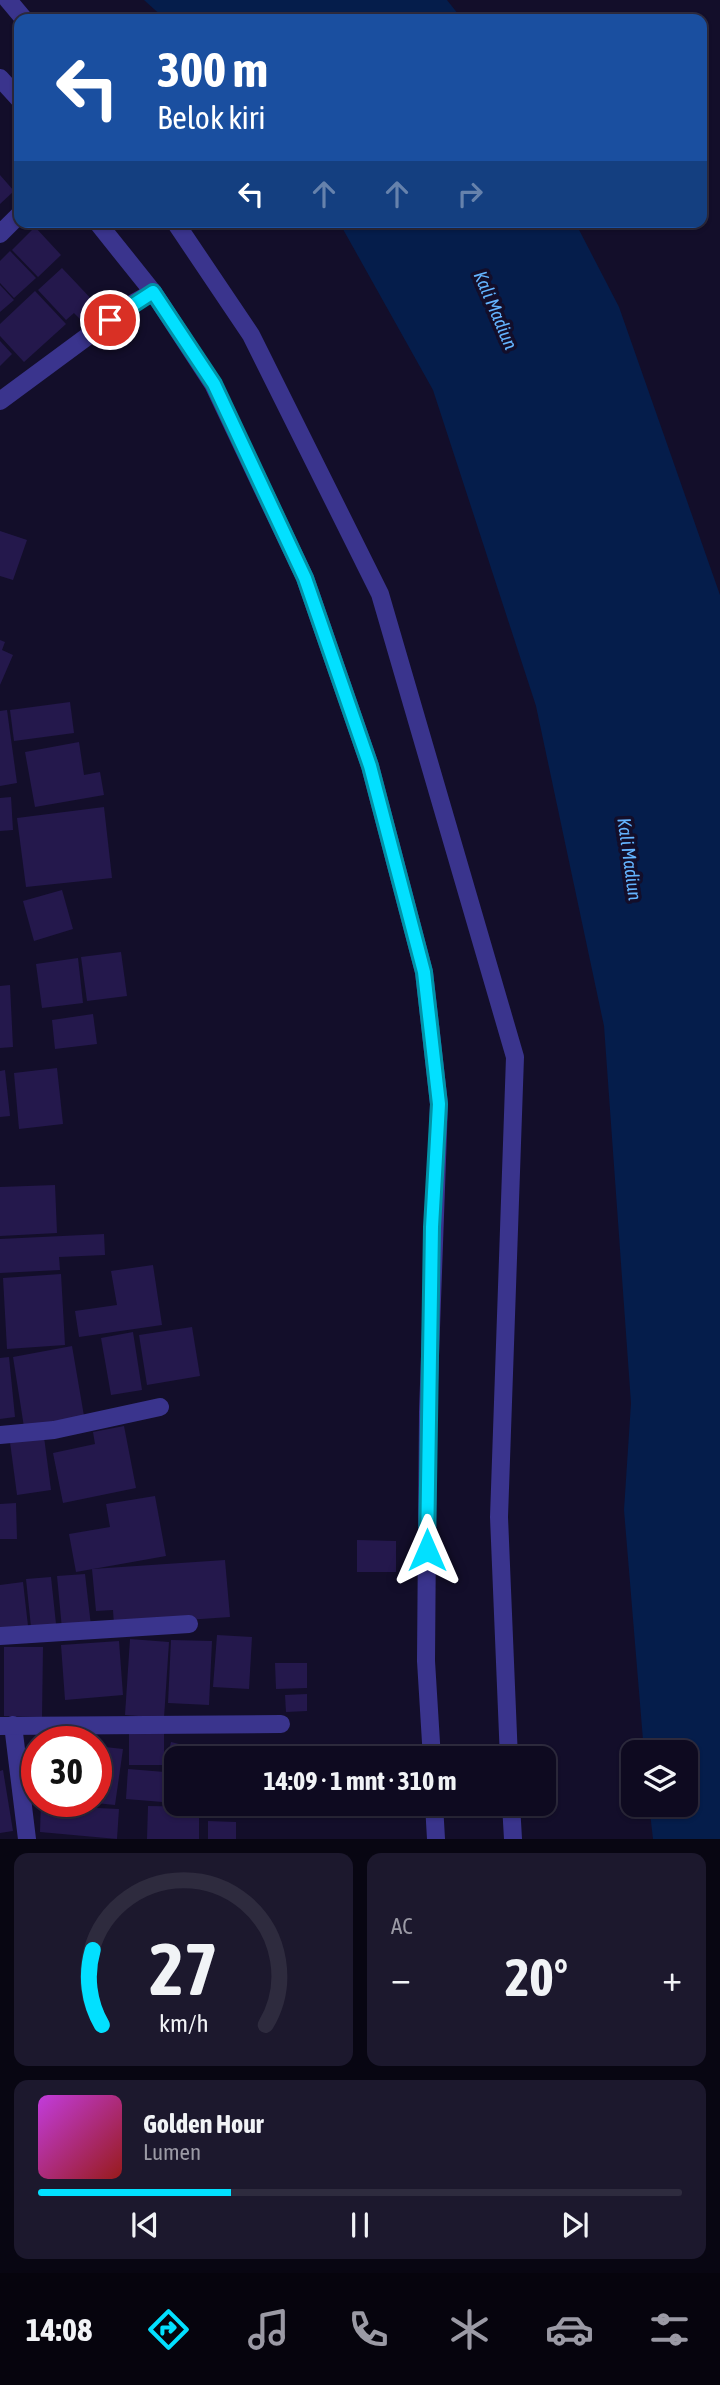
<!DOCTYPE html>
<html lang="id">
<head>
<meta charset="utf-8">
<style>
	:root { --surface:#0e0a20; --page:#1c182d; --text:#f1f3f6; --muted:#9b9aa5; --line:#2e2b3e; --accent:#02e0ff }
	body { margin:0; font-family:"Asap Condensed",sans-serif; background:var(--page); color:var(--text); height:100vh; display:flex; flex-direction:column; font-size:26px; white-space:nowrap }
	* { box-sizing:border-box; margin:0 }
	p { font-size:23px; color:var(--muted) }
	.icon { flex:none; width:38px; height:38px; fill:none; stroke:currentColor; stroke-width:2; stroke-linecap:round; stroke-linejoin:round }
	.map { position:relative; height:1839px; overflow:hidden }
	.details { display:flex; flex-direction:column; gap:14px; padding:14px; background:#080612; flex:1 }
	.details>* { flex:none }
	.banner { position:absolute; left:14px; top:14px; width:693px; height:214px; border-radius:14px; box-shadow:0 2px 5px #0004,0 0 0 2px var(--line); background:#1a4fa0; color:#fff; overflow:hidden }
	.fabs { position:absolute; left:621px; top:1740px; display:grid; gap:14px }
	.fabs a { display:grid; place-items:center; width:77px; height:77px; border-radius:14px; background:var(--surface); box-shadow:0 2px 5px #0004,0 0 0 2px var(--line); font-size:35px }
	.speed { position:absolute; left:21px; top:1726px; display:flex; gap:14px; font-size:35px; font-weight:700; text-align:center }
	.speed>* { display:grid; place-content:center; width:91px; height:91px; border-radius:50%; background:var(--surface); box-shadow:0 2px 5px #0004,0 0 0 2px var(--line); line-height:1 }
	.speed .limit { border:10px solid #d22; background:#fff; color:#111 }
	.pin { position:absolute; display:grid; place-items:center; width:60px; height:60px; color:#fff; margin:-30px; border:4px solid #fff; border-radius:50%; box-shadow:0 2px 7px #0007 }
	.me { position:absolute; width:77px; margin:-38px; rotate:0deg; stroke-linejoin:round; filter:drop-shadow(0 0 5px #0008) }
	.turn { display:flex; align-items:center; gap:24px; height:147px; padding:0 28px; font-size:32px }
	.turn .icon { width:91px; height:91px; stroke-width:2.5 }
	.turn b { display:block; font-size:49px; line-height:60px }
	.lanes { display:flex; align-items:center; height:66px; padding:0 28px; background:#0003; justify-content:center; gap:35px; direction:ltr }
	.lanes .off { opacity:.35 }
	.big { font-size:52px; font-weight:700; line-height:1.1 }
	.details .tile { flex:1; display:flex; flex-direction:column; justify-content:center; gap:10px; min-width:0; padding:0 24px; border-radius:14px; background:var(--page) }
	.details .dial { align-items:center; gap:0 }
	.dial svg { height:182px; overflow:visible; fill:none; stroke:var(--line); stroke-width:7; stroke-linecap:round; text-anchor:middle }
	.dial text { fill:var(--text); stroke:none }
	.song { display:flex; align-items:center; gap:21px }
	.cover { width:84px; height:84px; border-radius:10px; background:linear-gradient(135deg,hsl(290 70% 55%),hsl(0 70% 35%)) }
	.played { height:7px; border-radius:4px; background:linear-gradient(90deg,var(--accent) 30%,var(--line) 30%) }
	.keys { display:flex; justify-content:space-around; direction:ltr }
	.heat { display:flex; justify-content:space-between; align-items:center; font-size:38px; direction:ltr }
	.details .tiles { flex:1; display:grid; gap:14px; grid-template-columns:1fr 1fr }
	.tile:last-child { grid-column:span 2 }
	.trip { position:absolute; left:164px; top:1746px; width:392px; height:70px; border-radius:14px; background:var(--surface); box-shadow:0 2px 5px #0004,0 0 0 2px var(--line); font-weight:700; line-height:70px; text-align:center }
	.dock { display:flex; height:112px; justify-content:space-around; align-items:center; background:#06040d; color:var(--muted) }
	.dock .icon { width:49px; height:49px }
	.dock .current { color:var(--accent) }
	.dock b { font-size:32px; color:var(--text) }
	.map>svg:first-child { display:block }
	.water { fill:#051d4b }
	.building { fill:#24184c }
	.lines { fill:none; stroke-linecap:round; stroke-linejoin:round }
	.street { stroke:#3a348d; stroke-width:18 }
	.route-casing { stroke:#0192a6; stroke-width:18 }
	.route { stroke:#02e0ff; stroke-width:12 }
	.labels { text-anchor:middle; stroke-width:7; stroke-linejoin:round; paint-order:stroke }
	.water-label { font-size:19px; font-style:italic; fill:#64b4ff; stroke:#130e2a }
</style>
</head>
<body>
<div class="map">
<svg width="720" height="1839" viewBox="0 0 720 1839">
	<rect width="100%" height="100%" fill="#130e2a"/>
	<g class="water">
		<path d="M144 0H447L462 19H165Z"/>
		<path d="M339 222H575L619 307 720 595V1839H653L649 1804H686V1752H644L624 1510 631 1403 604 1026 536 706 433 390Z"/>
	</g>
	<g class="building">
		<path d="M0 175 14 191 0 204Z"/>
		<path d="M35 227 61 255 38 277 12 250Z"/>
		<path d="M10 251 36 278 14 298 0 283V261Z"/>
		<path d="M62 268 96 304 80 319 74 313 66 320 38 290Z"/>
		<path d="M0 285 14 300 0 312Z"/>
		<path d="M35 291 66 324 24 362 0 336V324Z"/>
		<path d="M0 341 12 354 0 366Z"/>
		<path d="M0 531 27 540 13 580 0 576Z"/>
		<path d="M0 640 5 642 2 650 13 655 0 685Z"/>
		<path d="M70 702 74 733 14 741 10 710Z"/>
		<path d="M7 710 17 783 0 786V711Z"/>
		<path d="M79 742 84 775 100 772 104 795 35 807 25 752Z"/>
		<path d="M11 797 13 830 0 831V798Z"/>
		<path d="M104 807 112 878 26 887 17 818Z"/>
		<path d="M62 890 73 929 34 941 23 901Z"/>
		<path d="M121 952 127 996 87 1001 81 957Z"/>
		<path d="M78 958 83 1003 42 1008 36 964Z"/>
		<path d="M10 985 13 1047 0 1048V986Z"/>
		<path d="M93 1014 97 1044 55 1049 52 1020Z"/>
		<path d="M57 1068 63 1124 19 1129 14 1073Z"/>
		<path d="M5 1070 10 1116 0 1117V1071Z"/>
		<path d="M55 1185 57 1233 0 1236V1187Z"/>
		<path d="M104 1234 105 1255 59 1257 60 1270 0 1273V1239Z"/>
		<path d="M153 1265 162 1325 79 1337 75 1311 117 1305 111 1271Z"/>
		<path d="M61 1274 65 1345 7 1349 3 1278Z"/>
		<path d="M192 1327 200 1376 147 1385 139 1335Z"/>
		<path d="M133 1332 142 1390 111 1395 101 1338Z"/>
		<path d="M72 1346 84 1416 24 1427 13 1357Z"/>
		<path d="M9 1357 15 1417 0 1419V1358Z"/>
		<path d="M124 1426 136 1488 63 1503 53 1453 95 1444 93 1432Z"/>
		<path d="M44 1437 51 1490 17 1495 10 1442Z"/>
		<path d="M155 1496 166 1556 76 1572 69 1534 110 1527 106 1504Z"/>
		<path d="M16 1503 17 1539H0V1504Z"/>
		<path d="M357 1540 396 1541V1572H357Z"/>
		<path d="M225 1560 230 1617 114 1625 113 1610 96 1611 92 1569Z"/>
		<path d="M85 1574 91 1626 62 1629 57 1576Z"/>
		<path d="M51 1577 56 1624 31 1627 26 1579Z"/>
		<path d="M23 1582 28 1626 0 1628V1585Z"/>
		<path d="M217 1635 252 1637 249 1689 213 1687Z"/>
		<path d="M130 1639 169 1642 164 1718 125 1715Z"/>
		<path d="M171 1640 212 1641 209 1705 168 1703Z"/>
		<path d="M119 1641 123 1695 65 1700 61 1645Z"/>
		<path d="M4 1647H43L42 1717 4 1716Z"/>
		<path d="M275 1663H307V1688L276 1689Z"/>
		<path d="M307 1694V1711L286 1712 285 1695Z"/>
		<rect x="129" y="1732" width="35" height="33"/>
		<path d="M171 1742 187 1746 184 1759H177V1769L165 1767Z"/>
		<path d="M96 1746 123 1749 115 1805 96 1803Z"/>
		<path d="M189 1746 214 1752 213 1759H186Z"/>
		<path d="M128 1769 177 1773 175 1803 126 1799Z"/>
		<path d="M3 1770 13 1831 0 1833V1771Z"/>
		<path d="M41 1801H76L75 1807 119 1809 117 1839 40 1832Z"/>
		<path d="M148 1806 199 1807V1839H147Z"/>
		<path d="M208 1821 236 1822V1839H208Z"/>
	</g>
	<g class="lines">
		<g class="street">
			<path d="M8 0 24 19"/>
			<path d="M0 78 19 99"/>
			<path d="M175 222 251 335 380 594 515 1057 499 1517 509 1759"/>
			<path d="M0 234 19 215"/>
			<path d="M153 292 213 384 305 578 370 766 424 972 439 1104 428 1412 426 1661 432 1759"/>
			<path d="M0 401 130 305 153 292 97 222"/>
			<path d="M0 1435 54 1430 160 1407"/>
			<path d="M0 1636 189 1624"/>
			<path d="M13 1725 27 1839"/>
			<path d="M0 1726 281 1724"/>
			<path d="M434 1804 436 1839"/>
			<path d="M511 1804 513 1839"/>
		</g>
	</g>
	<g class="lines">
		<defs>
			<path id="route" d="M110 320 153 292 214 384 305 578 370 766 424 972 439 1104 432 1227 427 1550"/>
		</defs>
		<use href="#route" class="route-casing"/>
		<use href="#route" class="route"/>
	</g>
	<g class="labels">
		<g class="water-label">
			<text transform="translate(496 310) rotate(67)" y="7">Kali Madiun</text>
			<text transform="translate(630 859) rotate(82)" y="7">Kali Madiun</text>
		</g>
	</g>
</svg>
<div class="fabs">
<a><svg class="icon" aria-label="layers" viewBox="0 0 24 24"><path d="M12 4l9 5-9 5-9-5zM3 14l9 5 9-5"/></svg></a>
</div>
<div class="speed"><div class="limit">30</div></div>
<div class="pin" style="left:110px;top:320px;background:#d93025"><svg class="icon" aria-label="arrive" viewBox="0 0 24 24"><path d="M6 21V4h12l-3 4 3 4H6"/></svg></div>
<svg class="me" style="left:427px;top:1550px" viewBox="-20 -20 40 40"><path d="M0-17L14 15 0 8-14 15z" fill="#02e0ff" stroke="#fff" stroke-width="4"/></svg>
<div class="trip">14:09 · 1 mnt · 310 m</div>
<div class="banner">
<div class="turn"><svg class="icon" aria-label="left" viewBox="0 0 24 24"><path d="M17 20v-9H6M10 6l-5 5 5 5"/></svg><div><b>300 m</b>Belok kiri</div></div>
<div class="lanes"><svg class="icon" aria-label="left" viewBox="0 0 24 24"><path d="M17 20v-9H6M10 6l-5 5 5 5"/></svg><svg class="icon off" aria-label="ahead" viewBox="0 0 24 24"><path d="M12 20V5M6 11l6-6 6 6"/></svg><svg class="icon off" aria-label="ahead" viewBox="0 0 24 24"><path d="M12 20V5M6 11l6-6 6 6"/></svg><svg class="icon off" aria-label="right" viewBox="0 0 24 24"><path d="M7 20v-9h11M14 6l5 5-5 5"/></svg></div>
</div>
</div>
<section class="details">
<div class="tiles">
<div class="tile dial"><svg viewBox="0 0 100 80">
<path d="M14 69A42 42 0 1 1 86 69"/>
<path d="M14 69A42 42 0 0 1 10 36" stroke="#02e0ff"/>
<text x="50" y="56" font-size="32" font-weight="700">27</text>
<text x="50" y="72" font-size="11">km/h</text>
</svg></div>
<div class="tile"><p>AC</p>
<div class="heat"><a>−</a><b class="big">20°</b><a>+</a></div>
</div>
<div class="tile">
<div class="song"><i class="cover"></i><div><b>Golden Hour</b><p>Lumen</p></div></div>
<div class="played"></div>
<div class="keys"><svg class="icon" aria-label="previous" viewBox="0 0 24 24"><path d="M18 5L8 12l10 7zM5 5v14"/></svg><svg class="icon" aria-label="pause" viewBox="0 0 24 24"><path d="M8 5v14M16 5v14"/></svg><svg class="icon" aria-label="next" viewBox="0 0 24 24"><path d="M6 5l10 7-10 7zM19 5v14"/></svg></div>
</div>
</div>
</section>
<nav class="dock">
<b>14:08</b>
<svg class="icon current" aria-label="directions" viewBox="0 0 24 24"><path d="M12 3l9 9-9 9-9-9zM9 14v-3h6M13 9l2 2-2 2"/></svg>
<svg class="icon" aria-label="music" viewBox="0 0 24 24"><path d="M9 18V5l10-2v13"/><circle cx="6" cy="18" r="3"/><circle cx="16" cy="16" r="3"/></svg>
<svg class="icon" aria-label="phone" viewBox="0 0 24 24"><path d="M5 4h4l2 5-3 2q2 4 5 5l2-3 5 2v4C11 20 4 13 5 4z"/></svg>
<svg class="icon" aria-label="climate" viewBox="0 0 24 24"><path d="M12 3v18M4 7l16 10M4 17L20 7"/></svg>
<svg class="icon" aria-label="car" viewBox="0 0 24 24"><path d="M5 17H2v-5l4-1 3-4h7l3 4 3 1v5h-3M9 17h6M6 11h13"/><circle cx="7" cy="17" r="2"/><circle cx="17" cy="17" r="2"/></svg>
<svg class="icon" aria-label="filters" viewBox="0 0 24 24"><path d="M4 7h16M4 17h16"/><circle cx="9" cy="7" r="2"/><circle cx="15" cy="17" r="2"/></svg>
</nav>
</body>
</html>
